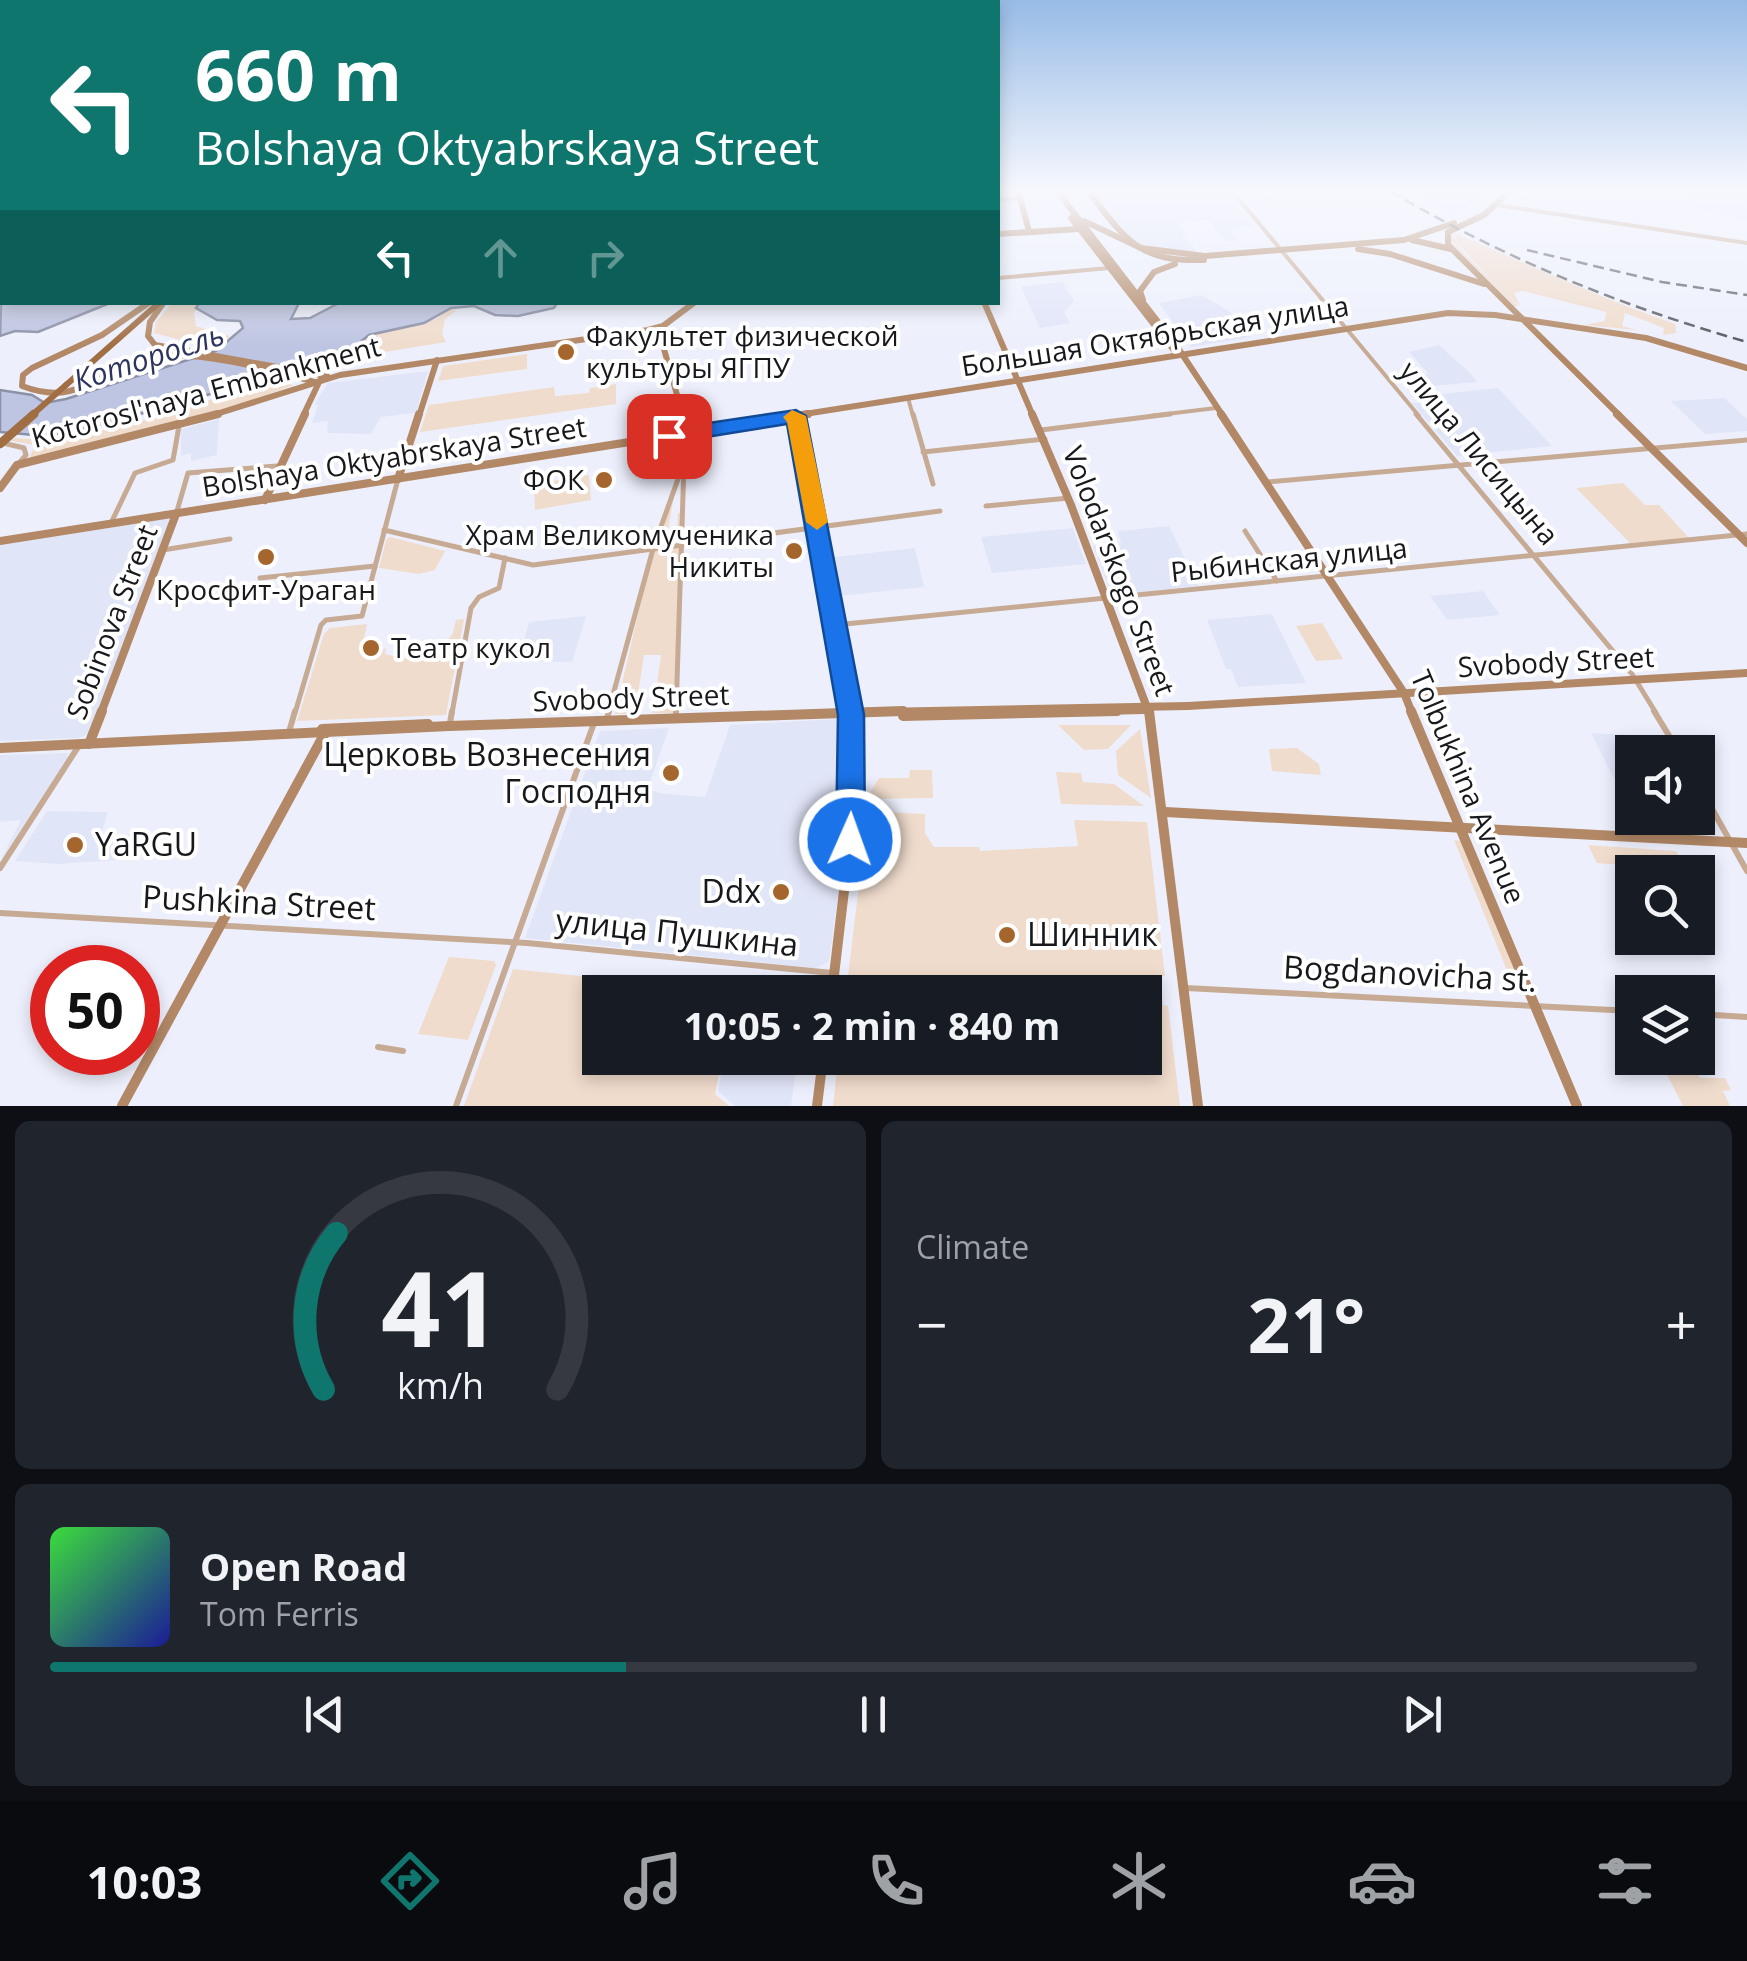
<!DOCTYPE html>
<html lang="en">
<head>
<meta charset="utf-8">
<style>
	:root { --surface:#171b24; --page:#20242c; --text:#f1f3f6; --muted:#9ea1a6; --line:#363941; --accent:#0f766e }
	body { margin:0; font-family:"Open Sans",sans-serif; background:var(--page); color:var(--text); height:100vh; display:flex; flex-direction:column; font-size:38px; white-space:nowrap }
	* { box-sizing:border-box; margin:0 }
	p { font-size:32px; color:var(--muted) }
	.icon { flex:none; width:55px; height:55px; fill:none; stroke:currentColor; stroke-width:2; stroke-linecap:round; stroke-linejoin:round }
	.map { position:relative; height:1106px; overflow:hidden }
	.details { display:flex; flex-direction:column; gap:15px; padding:15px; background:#0d0f14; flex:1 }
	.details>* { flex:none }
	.guide { position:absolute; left:0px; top:0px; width:1000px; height:305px; box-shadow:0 5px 15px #0003; background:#0f766e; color:#fff; overflow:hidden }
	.tools { position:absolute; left:1615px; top:735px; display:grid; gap:20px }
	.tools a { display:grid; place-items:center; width:100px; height:100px; border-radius:0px; background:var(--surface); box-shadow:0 5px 15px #0003; font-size:50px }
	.speed { position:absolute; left:30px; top:945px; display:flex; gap:20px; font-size:50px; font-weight:700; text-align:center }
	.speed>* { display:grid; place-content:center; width:130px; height:130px; border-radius:50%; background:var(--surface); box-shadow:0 5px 15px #0003; line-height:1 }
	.speed .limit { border:15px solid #d22; background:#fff; color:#111 }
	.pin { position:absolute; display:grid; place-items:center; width:85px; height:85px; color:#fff; margin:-42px; border-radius:20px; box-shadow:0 5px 15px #0006 }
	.me { position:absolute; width:110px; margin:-55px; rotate:2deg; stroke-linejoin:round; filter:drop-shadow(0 0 8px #0008) }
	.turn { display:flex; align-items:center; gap:35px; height:210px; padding:0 30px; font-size:45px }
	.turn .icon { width:130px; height:130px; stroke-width:2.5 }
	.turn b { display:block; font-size:70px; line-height:85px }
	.lanes { display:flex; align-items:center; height:95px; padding:0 30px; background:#0003; justify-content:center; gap:50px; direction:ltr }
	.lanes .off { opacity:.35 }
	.big { font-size:75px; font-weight:700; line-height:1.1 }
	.details .tile { flex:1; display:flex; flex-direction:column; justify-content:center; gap:15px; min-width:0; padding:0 35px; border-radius:15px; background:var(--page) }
	.details .dial { align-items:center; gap:0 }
	.dial svg { height:260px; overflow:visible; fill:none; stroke:var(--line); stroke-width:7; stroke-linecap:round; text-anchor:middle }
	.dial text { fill:var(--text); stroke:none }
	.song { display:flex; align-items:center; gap:30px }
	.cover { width:120px; height:120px; border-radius:15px; background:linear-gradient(135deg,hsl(120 70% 55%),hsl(240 70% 35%)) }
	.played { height:10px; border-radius:5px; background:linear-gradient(90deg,var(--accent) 35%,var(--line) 35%) }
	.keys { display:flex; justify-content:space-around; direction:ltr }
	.heat { display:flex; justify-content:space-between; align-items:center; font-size:55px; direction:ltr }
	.details .tiles { flex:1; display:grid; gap:15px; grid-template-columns:1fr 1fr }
	.tile:last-child { grid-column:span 2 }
	.trip { position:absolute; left:582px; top:975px; width:580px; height:100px; border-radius:0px; background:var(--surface); box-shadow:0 5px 15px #0003; font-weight:700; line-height:100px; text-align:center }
	.tabs { display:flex; height:160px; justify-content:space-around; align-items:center; background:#090b0e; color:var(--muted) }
	.tabs .icon { width:70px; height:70px }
	.tabs .active { color:var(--accent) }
	.tabs b { font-size:45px; color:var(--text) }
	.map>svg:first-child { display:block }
	.built { fill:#e1e5f8 }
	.green { fill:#f0dccd }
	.water { fill:#bec5e2; stroke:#8c91a7; stroke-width:2.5 }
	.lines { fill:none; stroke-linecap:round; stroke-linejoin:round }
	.street-far2 { stroke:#c7aa94; stroke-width:4 }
	.street-far1 { stroke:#c7aa94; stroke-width:5 }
	.street { stroke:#c7aa94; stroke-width:6 }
	.secondary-far2 { stroke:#b28866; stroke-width:6 }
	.secondary-far1 { stroke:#b28866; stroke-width:8 }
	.secondary { stroke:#b28866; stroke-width:10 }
	.primary { stroke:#a16e44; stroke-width:6 }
	.rail { stroke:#57595f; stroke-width:2.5; stroke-dasharray:11 6; stroke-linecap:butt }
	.primary-bridge-far1 { stroke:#a16e44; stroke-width:6 }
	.primary-bridge { stroke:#a16e44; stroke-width:9 }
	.route { fill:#1a73e8; stroke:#114b97; stroke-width:2.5 }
	.slow { fill:#f59e0b }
	.poi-dot { fill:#a5662d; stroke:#fff; stroke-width:4 }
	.labels { text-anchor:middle; stroke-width:8; stroke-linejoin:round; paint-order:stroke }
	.poi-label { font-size:28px; fill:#17181c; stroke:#fff; text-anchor:start }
	.street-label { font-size:28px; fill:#17181c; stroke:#fff }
	.water-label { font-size:30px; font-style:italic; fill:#2d345d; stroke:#fff }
	.near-poi-label { font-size:32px; fill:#17181c; stroke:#fff; text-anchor:end }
	.near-street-label { font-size:32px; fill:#17181c; stroke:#fff }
</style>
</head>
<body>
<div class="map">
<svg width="1747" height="1106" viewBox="0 0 1747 1106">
	<rect width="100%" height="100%" fill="#edf0fc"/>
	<g class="built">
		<path d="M1092 191H1226L1254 226 1235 228 1231 231 1237 241H1226L1209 220 1185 222 1179 225 1186 234 1182 236 1197 251H1168L1133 243Z"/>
		<path d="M1410 191H1488L1467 209 1448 215Z"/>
		<path d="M1682 191H1747V221L1695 208Z"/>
		<path d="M1062 282 1074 301 1064 312 1070 323 1040 328 1021 287Z"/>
		<path d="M1201 295 1229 311 1251 337 1191 347 1159 303Z"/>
		<path d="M1439 345 1470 373 1477 382 1433 386 1423 375 1428 373 1409 352Z"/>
		<path d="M428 371 416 413 381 417 371 434 327 433 328 421 312 423 318 405H314L328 383Z"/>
		<path d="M1498 388 1552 446 1457 456 1412 403 1445 400 1442 394Z"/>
		<path d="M1724 398 1747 419V431L1705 434 1671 401Z"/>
		<path d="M219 419 217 455 191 461V453L181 456V429Z"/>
		<path d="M171 518 89 734 79 738 0 741V544Z"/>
		<path d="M1169 526 1198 586 1112 595 1093 546 1121 543 1118 531Z"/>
		<path d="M1073 528 1086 564 992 573 981 537Z"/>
		<path d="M915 548 924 587 840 596 834 557Z"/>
		<path d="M1483 591 1500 615 1447 620 1430 596Z"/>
		<path d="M1272 614 1306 683 1238 687 1231 669H1226L1207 620Z"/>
		<path d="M586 616 572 662 519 661 529 622Z"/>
		<path d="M837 719 834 868 838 872V894L829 962 815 968 525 938 600 731 669 728 648 788 659 793 705 797 730 725Z"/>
		<path d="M1591 733 1632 735 1638 744 1660 745 1664 752H1632V778L1613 777Z"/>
		<path d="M68 753 67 758 0 861 21 820 0 822V755Z"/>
		<path d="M47 811 108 812 101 834 131 835 118 860 58 864 15 861Z"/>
		<path d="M724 1058H798L791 1106H735L718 1091Z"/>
	</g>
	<g class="green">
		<path d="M1452 233 1461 250 1493 282 1459 245 1454 233C1526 263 1599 298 1675 324L1676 333 1663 335 1664 328 1625 313 1622 326 1637 330 1584 325 1605 321 1606 312 1523 291 1514 293 1520 306 1509 297 1518 306H1514L1450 243Z"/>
		<path d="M199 302 194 313 196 326 230 336 221 345 208 347 154 333 156 322 172 303Z"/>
		<path d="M451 308 456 311 445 319 442 334 446 342 354 357 311 369 289 365 348 352 369 335 436 319Z"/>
		<path d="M527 354V369L438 381 443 366Z"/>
		<path d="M268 381 294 385 219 412 29 459 35 445 11 441 15 438C88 446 197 403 268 381Z"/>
		<path d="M616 384V404L420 432 429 405 554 387 555 396 589 393 590 388Z"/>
		<path d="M589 475 591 500 535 510 534 484Z"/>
		<path d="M1623 483 1645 505H1659L1689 538 1630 543 1576 488Z"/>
		<path d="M675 491 665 546 676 545 678 513H684L673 713H653L661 655H644L635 714H615L653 549Z"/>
		<path d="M390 537 445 551 435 570 419 574 379 568 386 540Z"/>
		<path d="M464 619 446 715 297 721 324 634 330 628 367 624 363 644 366 646 361 650 376 653 386 648 385 654 411 660 431 656 435 650 438 655 453 633 456 620Z"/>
		<path d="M1322 623 1343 659 1316 661 1296 626Z"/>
		<path d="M1058 725H1131L1108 749 1084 750Z"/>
		<path d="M1140 729 1151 798 1118 775 1116 751Z"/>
		<path d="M1297 748 1319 764 1321 775 1272 771 1269 749Z"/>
		<path d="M910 770H932L933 798 866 799 879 778H909Z"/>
		<path d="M1056 772 1081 773 1083 782 1114 784 1144 806 1061 804Z"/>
		<path d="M868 811 925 814V833L934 847H979L980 851 1078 846 1074 820 1147 822 1165 976H1160L1163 1005 1168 1006 1180 1106H833L838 1058H1145V992H846Z"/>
		<path d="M1454 840 1461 841 1523 990H1515Z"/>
		<path d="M1588 845 1676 851 1686 870 1597 863Z"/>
		<path d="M449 957 494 961 496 965 468 1040 418 1034Z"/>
		<path d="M513 969 734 992H600V1058H722L715 1094 729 1106H464Z"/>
		<path d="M1659 1059H1691L1700 1078H1725L1731 1090 1723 1091 1730 1106H1683Z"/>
	</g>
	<g class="water">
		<path d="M2 280V302L110 303 38 332 15 331 0 336Z"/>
		<path d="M199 303H299L291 319 310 318 339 303H557L554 308 518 316 495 315 474 306 451 308 424 323 369 335 348 352 283 366 221 391 94 427 45 436 0 432V390L32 395 45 403 66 399 216 351 243 328 240 321 217 320 196 308Z"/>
	</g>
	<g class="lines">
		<g class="street-far2">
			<path d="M1232 191 1419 416"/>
			<path d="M998 200 1021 198"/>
			<path d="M1497 205 1747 243"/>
			<path d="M998 278 1109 268"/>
			<path d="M908 398 913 416"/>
			<path d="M1150 416 1216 408"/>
		</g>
		<g class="street-far1">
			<path d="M913 414 933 484"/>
			<path d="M1416 414 1632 674 1656 713"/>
			<path d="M1041 430 1170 414"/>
			<path d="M3 443 24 448 26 455 20 462"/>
			<path d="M923 452 1045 439"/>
			<path d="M1267 482 1747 440"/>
			<path d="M986 506 1069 498"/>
			<path d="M177 511 188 473 277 466"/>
			<path d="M111 523 135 473 173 460 179 426"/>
			<path d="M384 530 533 565 940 511"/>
			<path d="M1245 531 1277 581"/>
			<path d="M163 550 230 539"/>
			<path d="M260 578 375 566"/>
			<path d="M835 625 1747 534"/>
			<path d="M295 713 321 625 326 620 362 616 398 479"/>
			<path d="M452 713 471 608 479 597 499 588 505 558"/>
			<path d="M608 713 653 549 683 465"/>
			<path d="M676 713 685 433"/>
		</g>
		<g class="street">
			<path d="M1654 711 1679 752"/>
			<path d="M676 716V711"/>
			<path d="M606 722 609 711"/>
			<path d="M450 723 452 711"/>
			<path d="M289 732 295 711"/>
			<path d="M1698 784 1747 871"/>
			<path d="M0 868 78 747"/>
			<path d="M0 913 527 943 832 973"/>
			<path d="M1186 988 1632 1011"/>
			<path d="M1698 1014 1747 1017"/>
			<path d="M378 1047 403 1051"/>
			<path d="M456 1106 594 723"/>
		</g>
		<g class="secondary-far2">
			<path d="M1018 191 1029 231"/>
			<path d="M1057 191 1176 345 1223 416"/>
			<path d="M1088 191C1126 240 1138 262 1204 260"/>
			<path d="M1510 191 1484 215 1448 232V245L1620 416"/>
			<path d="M1071 218 1176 353"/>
			<path d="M1084 221 1141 248 1205 256 1404 240 1454 223"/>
			<path d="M998 234 1078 229"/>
			<path d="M1412 240 1451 249"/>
			<path d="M1358 249 1390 254 1484 284"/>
			<path d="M1143 300 1140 291 1154 272 1175 264"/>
			<path d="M150 302 102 335 32 368 23 375 22 386C85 410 99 363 153 356 198 350 271 370 315 382"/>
			<path d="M164 302 150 322 148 336 155 345 327 376"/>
			<path d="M984 302 1033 416"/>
			<path d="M658 328 683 416"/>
			<path d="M210 416 340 375 648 330 663 326 695 302"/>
			<path d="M303 416 321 378"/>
			<path d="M419 416 437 360"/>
			<path d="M792 416 1448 313 1495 315 1646 338 1747 368"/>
		</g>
		<g class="secondary-far1">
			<path d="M682 414 685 433"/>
			<path d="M1032 414 1071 505 1149 713"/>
			<path d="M1221 414 1404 693 1412 713"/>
			<path d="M1617 414 1747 543"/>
			<path d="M796 416 850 713"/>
			<path d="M398 479 419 414"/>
			<path d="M0 488 17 465 218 414"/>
			<path d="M265 500 305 414"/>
			<path d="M0 541 808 414"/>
			<path d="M1188 706 1747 673"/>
			<path d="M101 713 176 514"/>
			<path d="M829 713 1188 706"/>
			<path d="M1016 713 1144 710"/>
		</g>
		<g class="secondary">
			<path d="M1149 711 1198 1106"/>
			<path d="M1411 711 1577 1106"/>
			<path d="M903 716 1117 711"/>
			<path d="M322 729 428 724"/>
			<path d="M89 744 102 711"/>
			<path d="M0 748 449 726 903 711"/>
			<path d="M1165 812 1747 843"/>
			<path d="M832 992 850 840 849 711"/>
			<path d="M122 1106 325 733"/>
			<path d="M817 1106 823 1058"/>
		</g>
		<path class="primary" d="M66 385 160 302"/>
		<g class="rail">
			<path d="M1390 191C1503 258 1621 306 1747 342"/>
			<path d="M1527 250 1662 282 1747 295"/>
		</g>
		<path class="primary-bridge-far1" d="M31 416 66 385"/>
		<path class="primary-bridge" d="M0 444 34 414"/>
	</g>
	<linearGradient id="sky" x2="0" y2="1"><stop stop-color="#97bbe6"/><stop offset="0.55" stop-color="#f7f8fe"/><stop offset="1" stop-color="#f7f8fe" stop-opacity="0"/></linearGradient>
	<rect width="1747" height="346" fill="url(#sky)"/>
	<path class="route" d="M796 410 806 416 864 715 865 840 861 849 850 853 840 849 836 840 838 715 787 424 669 443 659 436 669 429Z"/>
	<path class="slow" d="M792 410 806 416 828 522 817 530 806 522 787 422 783 417Z"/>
	<g class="poi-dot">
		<circle cx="566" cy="352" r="10"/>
		<circle cx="604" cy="480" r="10"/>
		<circle cx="794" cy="551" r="10"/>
		<circle cx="266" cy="557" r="10"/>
		<circle cx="371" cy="648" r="10"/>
		<circle cx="671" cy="773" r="10"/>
		<circle cx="75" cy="845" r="10"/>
		<circle cx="781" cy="892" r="10"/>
		<circle cx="1007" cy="935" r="10"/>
	</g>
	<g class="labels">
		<g class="poi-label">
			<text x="586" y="346">Факультет физической<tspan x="586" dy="32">культуры ЯГПУ</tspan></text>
			<text x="584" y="490" text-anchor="end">ФОК</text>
			<text x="774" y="545" text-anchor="end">Храм Великомученика<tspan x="774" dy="32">Никиты</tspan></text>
			<text x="266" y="600" text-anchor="middle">Кросфит-Ураган</text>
			<text x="391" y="658">Театр кукол</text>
		</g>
		<g class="street-label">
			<text transform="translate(1155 336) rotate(-9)" y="10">Большая Октябрьская улица</text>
			<text transform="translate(206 392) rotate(-15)" y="10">Kotorosl'naya Embankment</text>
			<text transform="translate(1479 453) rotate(50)" y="10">улица Лисицына</text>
			<text transform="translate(394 457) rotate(-9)" y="10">Bolshaya Oktyabrskaya Street</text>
			<text transform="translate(1289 560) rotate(-6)" y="10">Рыбинская улица</text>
			<text transform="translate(1119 571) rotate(69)" y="10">Volodarskogo Street</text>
			<text transform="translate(112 622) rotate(-69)" y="10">Sobinova Street</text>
			<text transform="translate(1556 662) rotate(-3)" y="10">Svobody Street</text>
			<text transform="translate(631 698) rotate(-2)" y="10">Svobody Street</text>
			<text transform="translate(1468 787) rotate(67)" y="10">Tolbukhina Avenue</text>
		</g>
		<g class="water-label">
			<text transform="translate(149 358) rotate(-18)" y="10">Которосль</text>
		</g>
		<g class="near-poi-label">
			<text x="651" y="766">Церковь Вознесения<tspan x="651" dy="37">Господня</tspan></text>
			<text x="95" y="856" text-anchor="start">YaRGU</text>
			<text x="761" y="903">Ddx</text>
			<text x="1027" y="946" text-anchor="start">Шинник</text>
		</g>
		<g class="near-street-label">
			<text transform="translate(259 903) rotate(3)" y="11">Pushkina Street</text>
			<text transform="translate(677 933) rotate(6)" y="11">улица Пушкина</text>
			<text transform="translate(1410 974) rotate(3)" y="11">Bogdanovicha st.</text>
		</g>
	</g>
</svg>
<div class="tools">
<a><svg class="icon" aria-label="sound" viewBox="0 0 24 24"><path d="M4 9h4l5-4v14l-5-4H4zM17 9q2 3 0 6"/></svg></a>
<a><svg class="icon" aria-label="search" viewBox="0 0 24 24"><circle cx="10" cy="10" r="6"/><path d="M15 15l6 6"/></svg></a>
<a><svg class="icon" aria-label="layers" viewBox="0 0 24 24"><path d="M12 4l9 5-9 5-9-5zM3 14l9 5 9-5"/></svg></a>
</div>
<div class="speed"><div class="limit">50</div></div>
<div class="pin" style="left:669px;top:436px;background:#d93025"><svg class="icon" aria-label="arrive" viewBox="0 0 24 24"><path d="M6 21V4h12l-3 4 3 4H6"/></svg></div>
<svg class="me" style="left:850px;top:840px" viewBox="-20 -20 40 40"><circle r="17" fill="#1a73e8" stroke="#fff" stroke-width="3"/><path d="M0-11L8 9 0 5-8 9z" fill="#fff"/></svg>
<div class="trip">10:05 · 2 min · 840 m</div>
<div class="guide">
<div class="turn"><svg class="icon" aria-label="left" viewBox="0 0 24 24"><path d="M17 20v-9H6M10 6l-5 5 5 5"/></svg><div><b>660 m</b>Bolshaya Oktyabrskaya Street</div></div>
<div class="lanes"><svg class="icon" aria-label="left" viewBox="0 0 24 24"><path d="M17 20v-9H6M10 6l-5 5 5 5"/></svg><svg class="icon off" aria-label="ahead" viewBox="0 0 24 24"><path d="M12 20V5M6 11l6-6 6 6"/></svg><svg class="icon off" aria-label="right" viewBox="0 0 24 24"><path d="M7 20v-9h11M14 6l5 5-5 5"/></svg></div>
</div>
</div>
<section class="details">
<div class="tiles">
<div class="tile dial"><svg viewBox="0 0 100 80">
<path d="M14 69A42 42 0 1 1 86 69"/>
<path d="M14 69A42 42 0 0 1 18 21" stroke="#0f766e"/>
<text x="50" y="56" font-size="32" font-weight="700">41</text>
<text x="50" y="72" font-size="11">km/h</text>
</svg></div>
<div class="tile"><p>Climate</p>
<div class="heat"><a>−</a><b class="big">21°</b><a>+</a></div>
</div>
<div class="tile">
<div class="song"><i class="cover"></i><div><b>Open Road</b><p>Tom Ferris</p></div></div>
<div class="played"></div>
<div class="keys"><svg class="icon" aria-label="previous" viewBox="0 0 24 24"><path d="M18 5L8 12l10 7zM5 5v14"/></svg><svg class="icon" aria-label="pause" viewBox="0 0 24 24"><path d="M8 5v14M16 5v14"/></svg><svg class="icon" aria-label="next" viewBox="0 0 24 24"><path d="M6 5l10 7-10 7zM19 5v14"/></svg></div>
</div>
</div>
</section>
<nav class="tabs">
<b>10:03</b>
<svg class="icon active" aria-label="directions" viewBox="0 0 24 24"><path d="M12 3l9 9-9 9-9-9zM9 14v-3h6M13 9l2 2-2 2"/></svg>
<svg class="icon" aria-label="music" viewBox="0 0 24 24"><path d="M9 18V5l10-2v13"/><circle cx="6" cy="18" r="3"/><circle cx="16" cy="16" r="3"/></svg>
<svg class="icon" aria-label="phone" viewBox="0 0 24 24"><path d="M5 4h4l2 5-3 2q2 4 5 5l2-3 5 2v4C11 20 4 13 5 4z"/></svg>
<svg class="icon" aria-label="climate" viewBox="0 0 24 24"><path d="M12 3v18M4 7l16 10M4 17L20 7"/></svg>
<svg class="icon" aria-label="car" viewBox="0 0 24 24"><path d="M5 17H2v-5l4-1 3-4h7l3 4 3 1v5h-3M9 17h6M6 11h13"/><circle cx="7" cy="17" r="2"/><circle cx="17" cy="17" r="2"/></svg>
<svg class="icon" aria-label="filters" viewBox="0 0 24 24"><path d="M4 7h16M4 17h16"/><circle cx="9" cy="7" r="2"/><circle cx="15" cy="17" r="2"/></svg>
</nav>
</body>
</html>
